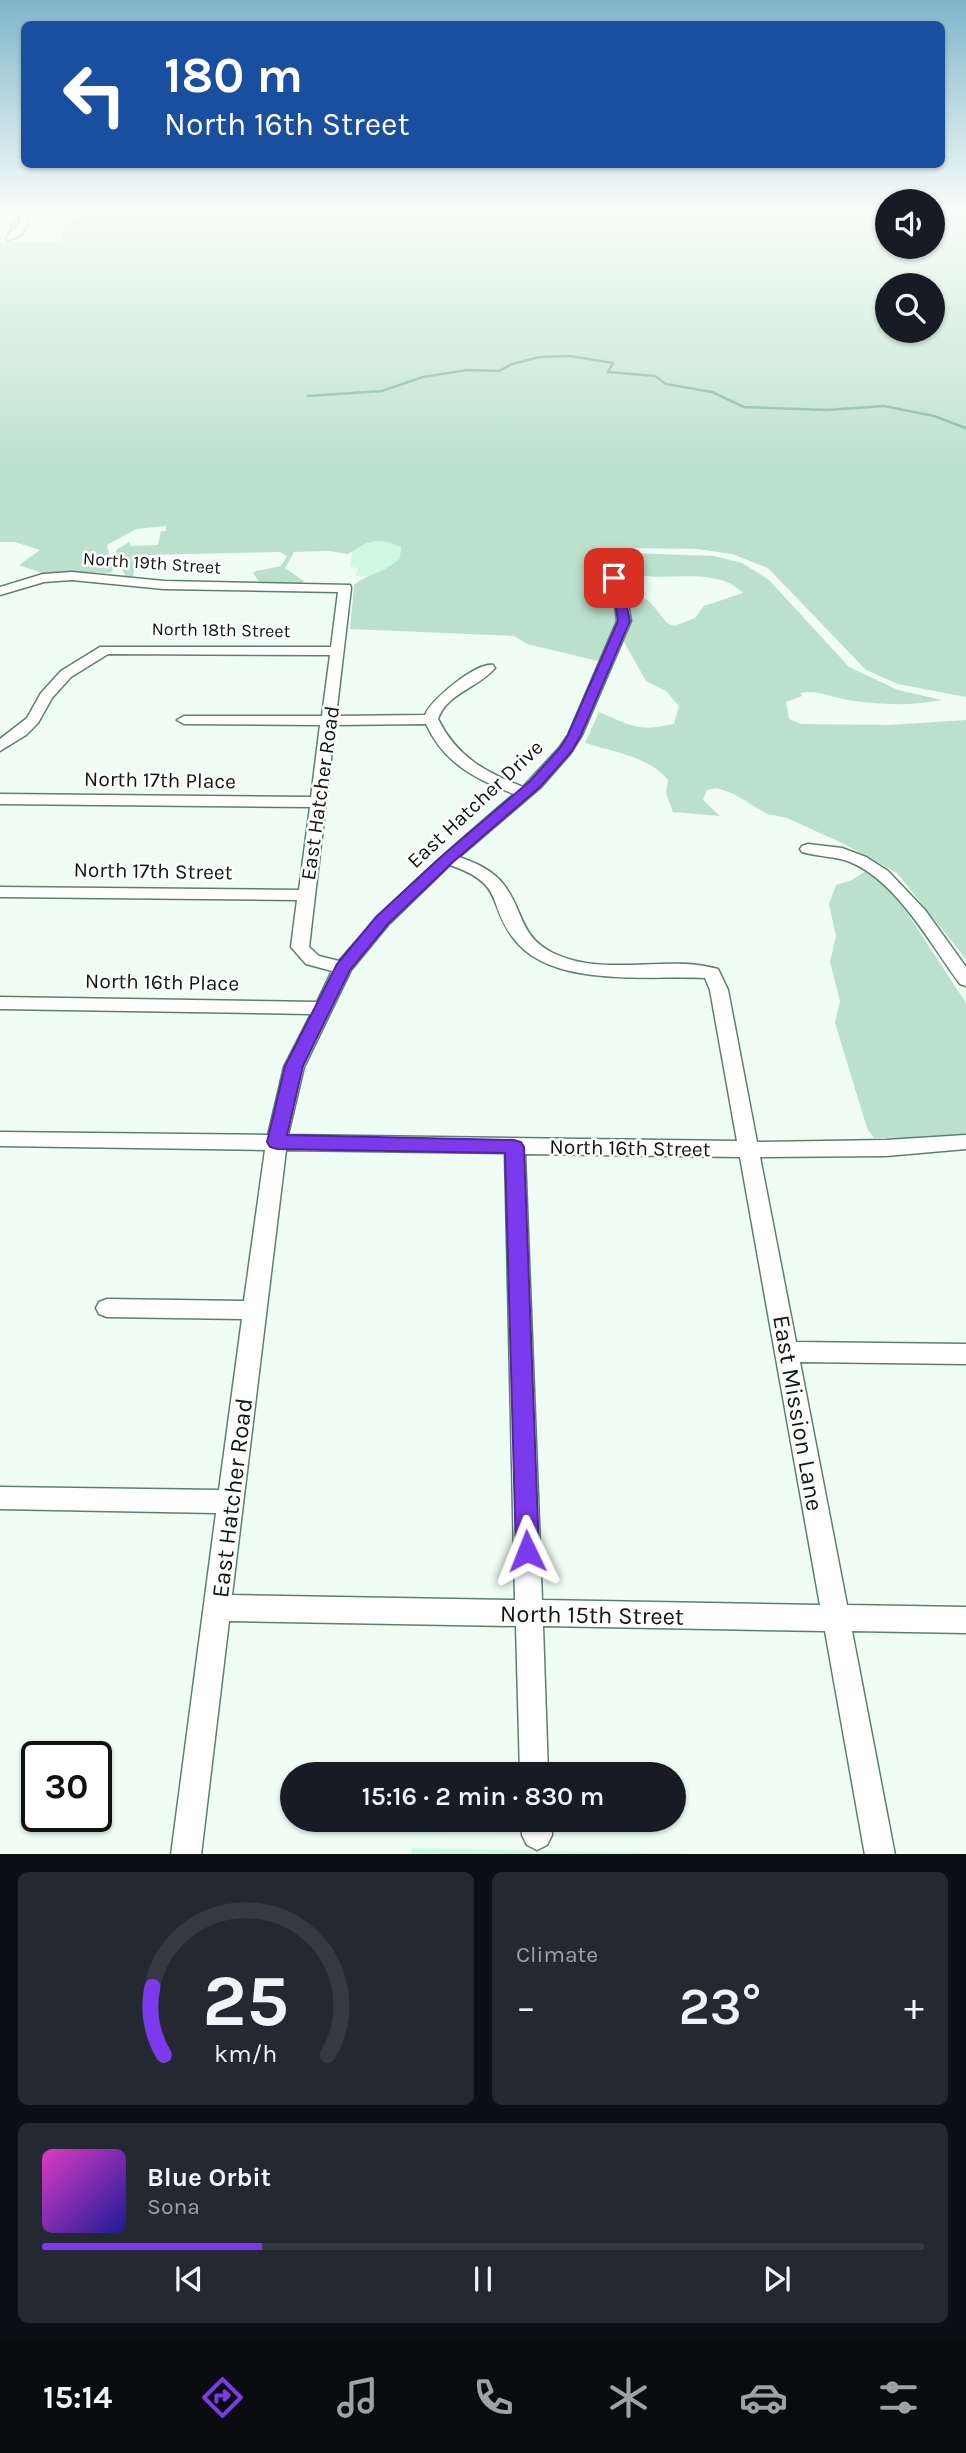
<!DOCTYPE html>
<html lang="en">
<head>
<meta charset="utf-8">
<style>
	:root { --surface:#171b24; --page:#242831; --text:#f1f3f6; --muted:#9ea1a6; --line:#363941; --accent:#7c3aed }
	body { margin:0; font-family:Karla,sans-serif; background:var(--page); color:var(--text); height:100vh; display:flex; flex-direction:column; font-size:26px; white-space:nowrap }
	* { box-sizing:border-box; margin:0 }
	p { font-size:23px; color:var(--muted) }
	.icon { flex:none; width:38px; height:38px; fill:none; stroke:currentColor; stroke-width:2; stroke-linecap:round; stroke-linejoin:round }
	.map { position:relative; height:1854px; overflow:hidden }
	.drawer { display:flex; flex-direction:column; gap:18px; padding:18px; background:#0d0f14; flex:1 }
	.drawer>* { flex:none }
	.guide { position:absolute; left:21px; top:21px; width:924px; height:147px; border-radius:10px; box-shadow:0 2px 5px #0004; background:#1a4fa0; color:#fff; overflow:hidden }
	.tools { position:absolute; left:875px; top:189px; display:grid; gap:14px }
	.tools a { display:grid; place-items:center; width:70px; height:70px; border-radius:50%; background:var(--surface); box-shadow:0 2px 5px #0004; font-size:35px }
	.speed { position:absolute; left:21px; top:1741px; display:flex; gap:14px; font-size:35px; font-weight:700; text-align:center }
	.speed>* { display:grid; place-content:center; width:91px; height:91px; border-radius:50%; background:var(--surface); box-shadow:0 2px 5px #0004; line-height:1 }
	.speed .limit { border:4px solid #111; border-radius:10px; background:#fff; color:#111 }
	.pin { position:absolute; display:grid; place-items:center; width:60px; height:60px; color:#fff; margin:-30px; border-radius:14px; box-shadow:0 4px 10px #0006 }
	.me { position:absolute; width:77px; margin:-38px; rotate:358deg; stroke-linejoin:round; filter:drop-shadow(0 0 5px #0008) }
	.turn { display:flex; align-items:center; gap:24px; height:147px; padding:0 28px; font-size:32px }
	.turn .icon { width:91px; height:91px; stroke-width:2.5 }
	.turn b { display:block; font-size:49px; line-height:60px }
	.big { font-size:52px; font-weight:600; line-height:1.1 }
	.drawer .widget { flex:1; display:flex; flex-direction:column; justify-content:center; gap:10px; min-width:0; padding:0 24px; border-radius:10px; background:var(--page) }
	.drawer .dial { align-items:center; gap:0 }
	.dial svg { height:182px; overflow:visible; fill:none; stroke:var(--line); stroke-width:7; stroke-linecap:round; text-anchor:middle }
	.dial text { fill:var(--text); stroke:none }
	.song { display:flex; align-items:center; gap:21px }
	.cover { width:84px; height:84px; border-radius:10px; background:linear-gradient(135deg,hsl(310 70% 55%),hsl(240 70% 35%)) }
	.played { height:7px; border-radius:4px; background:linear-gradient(90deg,var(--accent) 25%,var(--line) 25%) }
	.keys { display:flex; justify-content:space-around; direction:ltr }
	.heat { display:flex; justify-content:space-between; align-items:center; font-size:38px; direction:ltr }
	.drawer .tiles { flex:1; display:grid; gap:18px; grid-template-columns:1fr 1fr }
	.widget:last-child { grid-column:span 2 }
	.trip { position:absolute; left:280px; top:1762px; width:406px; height:70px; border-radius:35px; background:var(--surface); box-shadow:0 2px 5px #0004; font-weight:600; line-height:70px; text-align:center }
	.dock { display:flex; height:112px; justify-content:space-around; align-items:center; background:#090b0e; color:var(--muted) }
	.dock .icon { width:49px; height:49px }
	.dock .current { color:var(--accent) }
	.dock b { font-size:32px; color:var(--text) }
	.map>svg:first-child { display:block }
	.built { fill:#cdf9e1 }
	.green { fill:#bbe1cd; fill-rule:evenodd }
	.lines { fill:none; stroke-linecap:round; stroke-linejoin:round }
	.stream { stroke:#81b79b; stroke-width:2.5 }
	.minor-casing { stroke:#5f7f6e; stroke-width:3 }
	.minor { fill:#fff; fill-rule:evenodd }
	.route { fill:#7c3aed; stroke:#51269a; stroke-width:2 }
	.labels { text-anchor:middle; stroke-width:5; stroke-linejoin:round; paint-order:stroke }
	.far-street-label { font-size:18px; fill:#0c1912; stroke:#fff }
	.street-label { font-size:21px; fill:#0c1912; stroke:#fff }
	.near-street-label { font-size:24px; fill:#0c1912; stroke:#fff }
</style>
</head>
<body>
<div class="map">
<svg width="966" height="1855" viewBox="0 0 966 1855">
	<rect width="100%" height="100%" fill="#effdf5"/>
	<g class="built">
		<path d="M354 537H407L405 577 356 576 358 568 350 567Z"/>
		<path d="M412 1848 710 1854H411Z"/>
	</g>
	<g class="green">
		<path d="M88 211H887V247H933V211H966V697L898 684 866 670 768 568 732 554 697 549 632 548 612 551 600 557 601 572 612 584 617 632 598 661 527 644 514 636 350 629 354 585C368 573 386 573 400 558L401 547 389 542 377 541 366 543 348 554 328 551 294 552 285 568 304 581 301 584H261L253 573 256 571 281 566 287 556 280 552 143 555 137 558 133 576H126L118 563 116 550 129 542 131 546 158 545 161 531H166V526L136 529 107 545 113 571 109 573 76 572 47 575 19 565 40 550 15 542H0V242H61L62 227ZM887 285H933V331H887Z"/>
		<path d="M630 553 714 556 742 563 769 580 849 667 898 690 942 700C911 706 879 705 848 700 830 697 818 689 800 693L802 696 786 702 789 719 801 724 889 725 966 720V959L897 873 844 844 787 818 767 814 734 794 717 788 707 790 703 800 720 816 673 812 666 793 668 780C650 757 611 751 585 743L599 712C632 726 638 732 674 724L679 706 666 691 646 681 624 642 632 619 623 591 628 587 650 602 667 623 674 626 695 618 704 606 743 593C710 558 636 594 617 562L619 558Z"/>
		<path d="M867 870 898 899 966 1003V1137L874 1138 867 1128 835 1023 840 1001 830 962 836 936 829 904 836 885 852 880Z"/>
	</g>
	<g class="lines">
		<g class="stream">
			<path d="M10 237 11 226 18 217 15 213"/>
			<path d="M308 396 382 391 423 377 467 370 499 371 512 364 540 357 570 356 613 363 608 372 655 376 666 384 712 392 744 407 827 410 884 406 934 416 966 428"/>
		</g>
		<defs>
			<g id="minor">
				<path d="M0 211H8L0 214Z"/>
				<path d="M20 211H28C31 225 21 240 7 240V236L20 223Z"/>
				<path d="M607 556 611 557V565L624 581 631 621 582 735 570 754 541 787 459 857C476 863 493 870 504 885 524 911 519 936 553 953 605 978 665 954 718 969L728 990 757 1142 886 1140 966 1135V1149L886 1156 760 1157 796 1342 966 1344V1364L800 1362 847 1605 966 1607V1633L852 1631 895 1855H865L825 1631 543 1626 548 1774H520L516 1626 229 1621 201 1855H171L216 1513 0 1509V1487L219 1490 242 1319 107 1317 99 1314 96 1308 99 1302 107 1299 244 1301 265 1150 0 1146V1132L268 1135 284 1067 311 1014 0 1009V997L317 1002 332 971 306 964 291 947 297 900 0 897V887L299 890 310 807 0 804V794L311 797 320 725 184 724 177 720 184 716H322L330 655 108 654 71 677 52 698 38 723 26 735 0 751V739L27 718 41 693 61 671 100 647H331L338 592 164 589 72 580 44 582 0 595V587L43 574 72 572 164 581 350 585 351 588 336 716 425 715C431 699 477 662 493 665L495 668C478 688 447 693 438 719 457 757 485 772 523 787L559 748 568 735 617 621 612 581 599 565 603 557ZM426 724C444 763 475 779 514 794 452 847 391 899 339 961L319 956 309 947 335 725ZM450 865C507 885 486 903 514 939 552 989 650 975 705 978L710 990 737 1141 288 1135 304 1067 351 970 388 925ZM286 1150 505 1153 515 1600 232 1595ZM525 1154 740 1157 820 1605 542 1600Z"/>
				<path d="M808 844 842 848 866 857 888 871 925 910 966 967V986L960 984C931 945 897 881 850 862 834 856 819 857 802 852L800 849 802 846Z"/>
				<path d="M521 1820H551L552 1835 547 1845 537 1850 527 1845 522 1835Z"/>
			</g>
		</defs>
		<use href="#minor" class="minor-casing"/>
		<use href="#minor" class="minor"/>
	</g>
	<linearGradient id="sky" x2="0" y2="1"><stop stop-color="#7fb5c9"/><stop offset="0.45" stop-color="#f8fefa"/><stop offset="1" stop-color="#f8fefa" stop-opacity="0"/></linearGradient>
	<rect width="966" height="471" fill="url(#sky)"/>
	<path class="route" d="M614 574 624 581 623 588 630 621 581 735 572 751 540 787 453 862 388 924 350 970 303 1066 287 1135 514 1140 521 1142 524 1147 539 1551 536 1559 527 1562 519 1559 516 1551 505 1153 277 1149 270 1147 267 1142 285 1066 337 964 376 917 442 856 530 781 560 748 568 735 618 621 612 581 609 578Z"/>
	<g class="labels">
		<g class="far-street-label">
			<text transform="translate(152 563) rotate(4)" y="6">North 19th Street</text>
			<text transform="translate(221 630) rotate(1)" y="6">North 18th Street</text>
		</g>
		<g class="street-label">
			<text transform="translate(160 780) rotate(1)" y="7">North 17th Place</text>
			<text transform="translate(320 793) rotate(-82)" y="7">East Hatcher Road</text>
			<text transform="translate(475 804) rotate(-43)" y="7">East Hatcher Drive</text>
			<text transform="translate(153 871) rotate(1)" y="7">North 17th Street</text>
			<text transform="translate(162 982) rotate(1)" y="7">North 16th Place</text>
			<text transform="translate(630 1148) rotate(1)" y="7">North 16th Street</text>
		</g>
		<g class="near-street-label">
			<text transform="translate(798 1413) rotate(80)" y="8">East Mission Lane</text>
			<text transform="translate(232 1498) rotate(-83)" y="8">East Hatcher Road</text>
			<text transform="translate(592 1615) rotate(1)" y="8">North 15th Street</text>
		</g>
	</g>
</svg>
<div class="tools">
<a><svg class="icon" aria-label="sound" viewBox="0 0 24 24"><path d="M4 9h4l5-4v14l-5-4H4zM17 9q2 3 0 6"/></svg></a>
<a><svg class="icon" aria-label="search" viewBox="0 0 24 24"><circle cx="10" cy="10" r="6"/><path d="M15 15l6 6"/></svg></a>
</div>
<div class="speed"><div class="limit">30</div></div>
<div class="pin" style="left:614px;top:578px;background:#d93025"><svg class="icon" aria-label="arrive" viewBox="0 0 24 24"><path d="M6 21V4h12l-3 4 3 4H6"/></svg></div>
<svg class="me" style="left:527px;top:1551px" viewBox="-20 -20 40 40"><path d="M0-17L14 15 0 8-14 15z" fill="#7c3aed" stroke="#fff" stroke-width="4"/></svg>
<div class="trip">15:16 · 2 min · 830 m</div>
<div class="guide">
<div class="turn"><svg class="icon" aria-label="left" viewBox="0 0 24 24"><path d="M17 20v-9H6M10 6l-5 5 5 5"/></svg><div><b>180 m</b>North 16th Street</div></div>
</div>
</div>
<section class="drawer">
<div class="tiles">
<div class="widget dial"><svg viewBox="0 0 100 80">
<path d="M14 69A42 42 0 1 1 86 69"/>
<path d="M14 69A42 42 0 0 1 9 39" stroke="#7c3aed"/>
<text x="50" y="56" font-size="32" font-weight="700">25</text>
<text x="50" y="72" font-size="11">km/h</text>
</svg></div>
<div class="widget"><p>Climate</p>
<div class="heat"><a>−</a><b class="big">23°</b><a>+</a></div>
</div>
<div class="widget">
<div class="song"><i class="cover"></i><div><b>Blue Orbit</b><p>Sona</p></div></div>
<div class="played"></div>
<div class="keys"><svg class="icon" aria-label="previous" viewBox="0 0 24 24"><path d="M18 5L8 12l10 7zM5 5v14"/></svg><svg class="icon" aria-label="pause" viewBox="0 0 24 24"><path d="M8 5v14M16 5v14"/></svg><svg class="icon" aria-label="next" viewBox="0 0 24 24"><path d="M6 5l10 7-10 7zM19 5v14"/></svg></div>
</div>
</div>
</section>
<nav class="dock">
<b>15:14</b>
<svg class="icon current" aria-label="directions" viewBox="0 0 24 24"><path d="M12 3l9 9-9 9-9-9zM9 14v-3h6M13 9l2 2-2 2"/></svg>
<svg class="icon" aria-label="music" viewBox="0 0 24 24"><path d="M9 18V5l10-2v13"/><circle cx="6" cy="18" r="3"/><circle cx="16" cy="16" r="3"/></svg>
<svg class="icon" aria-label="phone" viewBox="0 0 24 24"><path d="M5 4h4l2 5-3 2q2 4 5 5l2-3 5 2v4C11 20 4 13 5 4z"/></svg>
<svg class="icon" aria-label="climate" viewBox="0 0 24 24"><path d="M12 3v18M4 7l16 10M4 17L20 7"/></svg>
<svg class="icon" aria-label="car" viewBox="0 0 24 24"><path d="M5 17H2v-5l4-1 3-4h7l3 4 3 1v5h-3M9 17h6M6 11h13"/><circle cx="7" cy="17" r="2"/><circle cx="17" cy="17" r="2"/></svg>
<svg class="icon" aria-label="filters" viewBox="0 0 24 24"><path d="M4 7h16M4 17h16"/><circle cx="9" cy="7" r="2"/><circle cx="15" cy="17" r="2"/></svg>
</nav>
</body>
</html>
